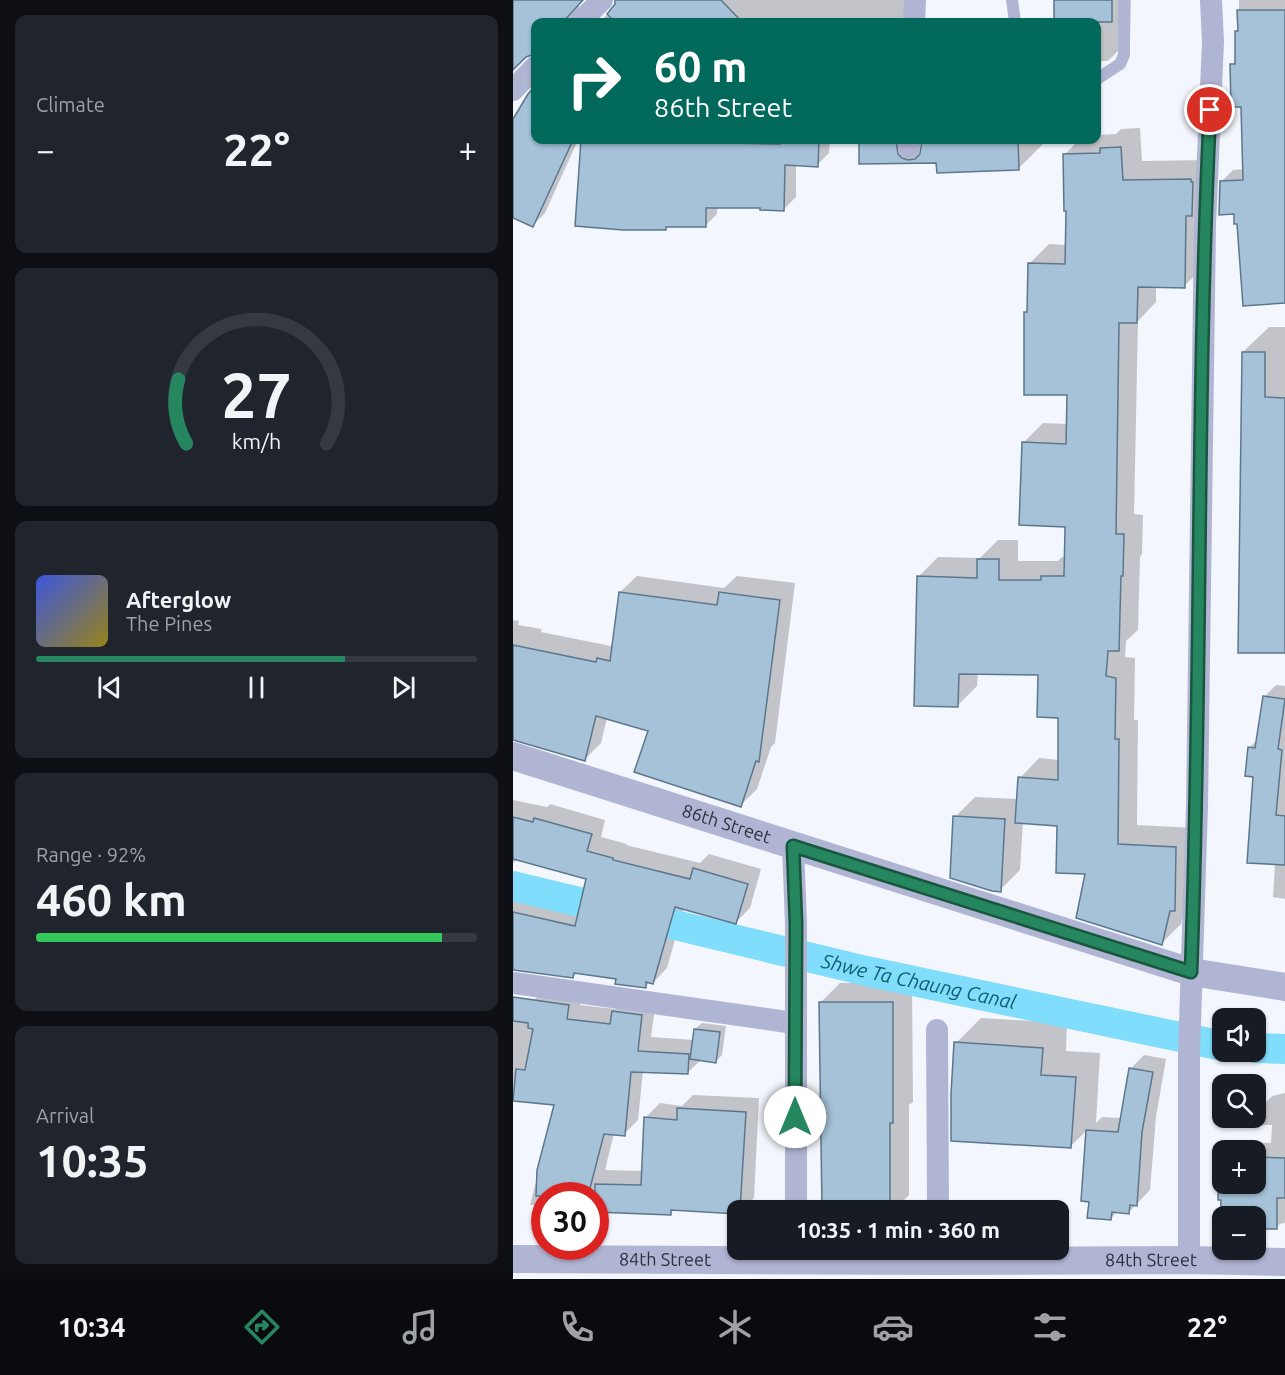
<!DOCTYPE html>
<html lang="en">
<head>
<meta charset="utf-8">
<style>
	:root { --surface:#171b24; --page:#20242c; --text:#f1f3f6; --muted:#9ea1a6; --line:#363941; --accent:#25865f }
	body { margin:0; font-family:Ubuntu,sans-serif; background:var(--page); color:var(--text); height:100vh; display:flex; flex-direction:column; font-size:22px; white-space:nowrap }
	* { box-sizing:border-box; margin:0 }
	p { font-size:20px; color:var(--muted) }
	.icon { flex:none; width:33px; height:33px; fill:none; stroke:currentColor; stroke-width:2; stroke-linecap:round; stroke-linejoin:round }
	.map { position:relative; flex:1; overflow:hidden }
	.drawer { display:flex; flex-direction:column; gap:15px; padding:15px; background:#0d0f14; width:513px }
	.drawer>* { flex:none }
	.banner { position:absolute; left:18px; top:18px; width:570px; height:126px; border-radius:12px; box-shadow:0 2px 4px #0004; background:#00695c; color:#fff; overflow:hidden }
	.tools { position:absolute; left:699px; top:1008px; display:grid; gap:12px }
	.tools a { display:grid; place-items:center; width:54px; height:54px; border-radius:12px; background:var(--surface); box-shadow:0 2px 4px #0004; font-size:30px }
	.speed { position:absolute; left:18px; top:1182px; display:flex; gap:12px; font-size:30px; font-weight:700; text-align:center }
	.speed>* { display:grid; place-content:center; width:78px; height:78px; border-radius:50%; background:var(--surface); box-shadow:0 2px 4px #0004; line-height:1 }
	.speed .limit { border:9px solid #d22; background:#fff; color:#111 }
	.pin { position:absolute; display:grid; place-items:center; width:51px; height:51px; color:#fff; margin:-26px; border:3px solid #fff; border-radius:50%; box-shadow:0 2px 6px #0007 }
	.me { position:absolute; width:66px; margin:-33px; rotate:0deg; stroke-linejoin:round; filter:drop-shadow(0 0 4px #0008) }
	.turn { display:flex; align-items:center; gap:21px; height:126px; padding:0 24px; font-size:27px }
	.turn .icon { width:78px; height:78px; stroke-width:2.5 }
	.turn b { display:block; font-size:42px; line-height:51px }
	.big { font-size:45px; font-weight:700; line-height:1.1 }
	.drawer .tile { flex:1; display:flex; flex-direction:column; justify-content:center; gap:9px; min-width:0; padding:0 21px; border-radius:12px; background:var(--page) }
	.drawer .dial { align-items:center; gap:0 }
	.dial svg { height:156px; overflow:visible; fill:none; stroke:var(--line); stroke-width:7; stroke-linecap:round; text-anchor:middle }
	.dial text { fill:var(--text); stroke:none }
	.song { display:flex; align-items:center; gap:18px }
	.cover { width:72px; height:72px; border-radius:9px; background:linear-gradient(135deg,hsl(230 70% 55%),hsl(50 70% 35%)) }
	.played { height:6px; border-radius:3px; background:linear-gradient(90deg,var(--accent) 70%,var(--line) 70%) }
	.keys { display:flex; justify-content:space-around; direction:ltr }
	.heat { display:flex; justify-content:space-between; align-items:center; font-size:33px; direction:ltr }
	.charge { height:9px; border-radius:4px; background:linear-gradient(90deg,#34c759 92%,var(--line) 0) }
	.trip { position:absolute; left:214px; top:1200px; width:342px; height:60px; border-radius:12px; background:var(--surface); box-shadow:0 2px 4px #0004; font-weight:700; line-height:60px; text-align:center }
	.dock { display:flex; height:96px; justify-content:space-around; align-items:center; background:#090b0e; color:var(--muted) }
	.dock .icon { width:42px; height:42px }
	.dock .active { color:var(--accent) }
	.dock b { font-size:27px; color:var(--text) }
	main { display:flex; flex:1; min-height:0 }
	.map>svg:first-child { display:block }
	.shadow { fill:#0003 }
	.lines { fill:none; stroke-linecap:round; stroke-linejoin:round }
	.canal { stroke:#80ddfb; stroke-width:30 }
	.building { fill:#a5c2d8; stroke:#5c778b; stroke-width:1.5 }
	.service { stroke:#b1b5d4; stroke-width:12 }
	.minor { stroke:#b1b5d4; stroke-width:22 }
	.tertiary { stroke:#b1b5d4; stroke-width:28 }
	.route-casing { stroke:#18573e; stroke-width:15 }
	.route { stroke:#25865f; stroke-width:10 }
	.labels { text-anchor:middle; stroke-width:4.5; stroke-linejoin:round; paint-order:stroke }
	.street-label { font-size:18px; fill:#2a313c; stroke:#fff }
	.water-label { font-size:20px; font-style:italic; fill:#105d72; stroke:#fff }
</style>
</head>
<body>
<main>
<section class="drawer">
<div class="tile"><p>Climate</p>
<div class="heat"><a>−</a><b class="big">22°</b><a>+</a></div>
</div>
<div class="tile dial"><svg viewBox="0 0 100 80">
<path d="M14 69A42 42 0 1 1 86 69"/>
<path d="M14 69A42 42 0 0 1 10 36" stroke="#25865f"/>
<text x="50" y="56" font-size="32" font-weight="700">27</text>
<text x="50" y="72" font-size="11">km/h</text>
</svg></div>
<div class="tile">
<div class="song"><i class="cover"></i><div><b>Afterglow</b><p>The Pines</p></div></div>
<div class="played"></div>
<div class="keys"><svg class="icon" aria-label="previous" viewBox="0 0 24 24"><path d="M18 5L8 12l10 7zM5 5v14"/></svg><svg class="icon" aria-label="pause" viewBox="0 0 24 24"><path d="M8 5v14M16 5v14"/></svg><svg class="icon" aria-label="next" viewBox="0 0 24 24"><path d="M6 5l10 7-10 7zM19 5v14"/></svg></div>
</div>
<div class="tile"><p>Range · 92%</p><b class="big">460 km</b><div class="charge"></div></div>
<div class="tile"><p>Arrival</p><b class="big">10:35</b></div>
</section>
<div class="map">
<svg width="772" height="1279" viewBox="0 0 772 1279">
	<rect width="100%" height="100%" fill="#f3f6fc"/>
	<g class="shadow">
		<path d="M0 0H69L66 5V14L74 22H22V53H17L0 69Z"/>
		<path d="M103 0H393L395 22H86L101 8Z"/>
		<path d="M543 0H618L617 39 597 59 594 61H584V22H542Z"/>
		<path d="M726 0H772V301L725 222 709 181 720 170 731 169 730 106 719 65 723 60V32L726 29Z"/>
		<path d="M22 88V140H65L32 213 20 225 0 216V117L2 119 16 95Z"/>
		<path d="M627 128 629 161 697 160 691 267 671 286H643V302L625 321 621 514 630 515 629 554 627 557 625 630 613 641 612 657 622 658 621 720H625L624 825 682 828 674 896 668 924 648 944 574 872 545 824 510 822 507 870 487 890 442 817 462 797 505 799 507 778 526 758 546 760 547 716 527 674 465 673 464 686 445 705 405 577 425 557 467 558 485 540H505V561H545L549 557H553L554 525 510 443 530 423 555 424 556 394 513 312 516 309V264L536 244 554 245 552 154 566 140H584V135L603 134 608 129Z"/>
		<path d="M69 140H317L316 153 304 165 283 164V197L271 209 249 206 204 207V214L192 226H155L152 229 63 224Z"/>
		<path d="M347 140H395L401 147 410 149 411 140H531V143L505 169 425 162H347Z"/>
		<path d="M756 327H772V652L730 352Z"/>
		<path d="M124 576 211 588 224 576 282 583 262 743 258 747 244 789 228 805 137 730 94 718 88 743 71 760 0 739V620L6 621 5 625 29 629 28 632 98 646 100 644 107 592Z"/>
		<path d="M763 685 772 686V899L760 897 762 863 736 748 745 739 751 697Z"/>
		<path d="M0 800 34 807 37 804 92 820 88 837 114 844 113 845 187 863 196 854 248 869 237 908 222 923 171 908 154 968 140 983 137 982 132 987 104 978 64 972 60 976 0 953V893L19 896 18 899 67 909 75 878 5 859 0 863Z"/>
		<path d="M399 982 400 1102 396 1105V1195L381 1210H311L307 1003 327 983Z"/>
		<path d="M35 986 70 991 67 1005 102 1009 143 1001 138 1037 181 1040 182 1029 189 1023 213 1026 209 1055 202 1062 188 1060 174 1073 130 1071 125 1120 111 1134 101 1133 92 1170 130 1171 132 1118 147 1103 169 1106 180 1095 246 1098 241 1198 228 1210 225 1212 162 1209 157 1213 96 1211 86 1220H82V1196H32V1219L24 1218 25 1205H17L43 1104 0 1100V1005L21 1000Z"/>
		<path d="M468 1018 554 1023 553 1051 587 1053 583 1123 589 1117 609 1118 617 1069 631 1055 653 1059 643 1117 637 1190 616 1212 605 1211 597 1219 577 1200H569L575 1129 558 1146 443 1043Z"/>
		<path d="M772 1093V1223L767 1224 763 1227 742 1216H710L707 1157 710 1154V1184H742V1150H713L722 1142 758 1143 759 1125H745L744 1111 759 1096Z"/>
	</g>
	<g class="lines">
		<g class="canal">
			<path id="s1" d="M0 886 353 971 710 1046"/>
			<path d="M742 1048 772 1049"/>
		</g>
	</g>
	<g class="building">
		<path d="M0 0H70L50 22H22V54L13 57 0 70Z"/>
		<path d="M102 0H208L229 22H102L94 14 102 4Z"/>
		<rect x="541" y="0" width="58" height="22"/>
		<path d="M724 10H772V303L730 306 724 224H721V214L706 215 707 181 730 180 728 107H718L717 64H722V31H725Z"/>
		<path d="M22 86V140H60L20 227 0 218V119L15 94Z"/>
		<path d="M68 140H219V143L267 144 268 140H306L305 167 272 165 271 211 247 210V208H193V227H153V230H110L62 226Z"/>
		<path d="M346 140H383L385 154 389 158 395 160 402 159 407 154 409 140H505L506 170 424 173 423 163 346 164Z"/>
		<path d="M608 147 610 180 678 179V182H680L679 216H673L672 288 625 287 624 323H606L603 534H611L610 576H608L606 651H595L593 676 603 678 602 739H606L605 844 663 847 662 911H657L649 945 563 918 572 874 543 873 544 826 502 823 505 777 545 780V718L524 717 525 675 446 674 445 707 401 706 404 576 464 578V559H486V580H528V576H551L552 527 506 525 509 442 553 444 554 395H511V312H514L515 263 552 264 553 211H551L550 154 587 153V148Z"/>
		<path d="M729 352H752V397L772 398V653H725Z"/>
		<path d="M106 592 204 605 206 592 267 600 246 762 243 761 228 807 121 772 135 731 83 716 72 761 0 740V645L83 662 84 658 97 661Z"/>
		<path d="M750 696 772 699 765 749 769 750 763 815 772 816V865L734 863 740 777 732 776 735 747 742 748Z"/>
		<path d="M440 816 492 819 488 892 479 891 437 878Z"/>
		<path d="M0 817 20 822 21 818 79 834 74 851 100 858V860L177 879 180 868 235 884 223 924 162 907 140 984 133 982V988L102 984 103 979 61 973 60 978 0 970V912L62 926 73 879 0 859Z"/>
		<path d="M0 997 56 1005 54 1019 97 1024 99 1011 129 1015 125 1051 176 1054 175 1074 118 1072 112 1136 91 1134 75 1196H23L24 1170 41 1105 0 1101 3 1069 12 1070 20 1029 15 1028V1023L0 1021Z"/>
		<path d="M306 1002H380V1123H377V1210H309Z"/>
		<path d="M181 1029 207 1032 203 1063 177 1059Z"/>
		<path d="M441 1042 530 1048 528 1075 563 1077 558 1148 438 1141V1094Z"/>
		<path d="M616 1068 640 1072 629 1132 624 1206 617 1205 616 1214 599 1212 598 1220 574 1218 576 1202 568 1201 573 1130 605 1132Z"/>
		<path d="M164 1108 233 1112 227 1210H225V1214L158 1210V1215L82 1212V1184L128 1185 131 1117 164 1120Z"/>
		<path d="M706 1156H710V1184H742V1157L772 1158V1198H764V1229H742V1216H710V1225H707L708 1200H705Z"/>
	</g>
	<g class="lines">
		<g class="service">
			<path d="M499 0 502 22"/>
			<path d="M584 79 607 64 611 55V0"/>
		</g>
		<g class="minor">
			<path d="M67 22 89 0"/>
			<path d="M401 22 402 0"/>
			<path d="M0 90 22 67"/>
			<path d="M396 147V140"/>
			<path d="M280 846 283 924V1210"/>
			<path d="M0 983 281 1023"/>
			<path d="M424 1030 425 1210"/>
			<path d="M676 1260V1054L684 806 692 224 700 42 698 0"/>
		</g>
		<g class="tertiary">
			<path id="s2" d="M0 756 678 972 772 987"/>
			<path id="s3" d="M0 1259 425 1261 676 1260 772 1262"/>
		</g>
	</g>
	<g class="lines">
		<defs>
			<path id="route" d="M282 1117 283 924 280 846 678 972C689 684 683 397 697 110"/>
		</defs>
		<use href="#route" class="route-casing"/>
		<use href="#route" class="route"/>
	</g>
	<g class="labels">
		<g class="street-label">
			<text dy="6" stroke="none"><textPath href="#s2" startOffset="224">86th Street</textPath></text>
			<text dy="6" stroke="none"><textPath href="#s3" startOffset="152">84th Street</textPath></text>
			<text dy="6" stroke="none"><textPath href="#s3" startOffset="638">84th Street</textPath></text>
		</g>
		<g class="water-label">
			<text dy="7" stroke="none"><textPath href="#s1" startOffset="417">Shwe Ta Chaung Canal</textPath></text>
		</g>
	</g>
</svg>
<div class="tools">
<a><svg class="icon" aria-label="sound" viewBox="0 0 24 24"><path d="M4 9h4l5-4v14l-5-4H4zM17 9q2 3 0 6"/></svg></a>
<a><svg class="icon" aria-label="search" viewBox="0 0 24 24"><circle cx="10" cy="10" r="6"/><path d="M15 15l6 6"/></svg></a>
<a>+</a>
<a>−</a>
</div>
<div class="speed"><div class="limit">30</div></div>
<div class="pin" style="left:697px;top:110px;background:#d93025"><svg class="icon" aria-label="arrive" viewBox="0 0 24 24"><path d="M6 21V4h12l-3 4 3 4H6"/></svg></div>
<svg class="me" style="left:282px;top:1117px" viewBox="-20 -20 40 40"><circle r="19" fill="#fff"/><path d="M0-13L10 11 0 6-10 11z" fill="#25865f"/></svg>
<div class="trip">10:35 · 1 min · 360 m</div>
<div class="banner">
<div class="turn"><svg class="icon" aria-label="right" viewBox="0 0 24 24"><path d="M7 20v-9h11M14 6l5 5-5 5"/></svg><div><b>60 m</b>86th Street</div></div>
</div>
</div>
</main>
<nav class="dock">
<b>10:34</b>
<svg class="icon active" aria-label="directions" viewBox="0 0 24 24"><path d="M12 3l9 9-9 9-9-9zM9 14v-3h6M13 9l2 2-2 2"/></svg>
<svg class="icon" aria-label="music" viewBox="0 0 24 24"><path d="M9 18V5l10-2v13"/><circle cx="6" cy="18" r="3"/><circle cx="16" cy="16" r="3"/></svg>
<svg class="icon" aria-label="phone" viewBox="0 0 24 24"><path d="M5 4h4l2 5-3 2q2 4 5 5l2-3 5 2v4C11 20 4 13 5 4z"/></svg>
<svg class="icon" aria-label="climate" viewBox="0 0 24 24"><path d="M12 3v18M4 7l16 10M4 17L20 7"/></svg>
<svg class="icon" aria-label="car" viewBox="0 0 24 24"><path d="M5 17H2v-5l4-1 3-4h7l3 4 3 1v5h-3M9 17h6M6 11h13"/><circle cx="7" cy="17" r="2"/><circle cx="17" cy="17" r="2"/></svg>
<svg class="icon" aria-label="filters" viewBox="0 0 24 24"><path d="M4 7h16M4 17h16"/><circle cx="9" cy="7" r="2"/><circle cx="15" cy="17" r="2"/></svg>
<b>22°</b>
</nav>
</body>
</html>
